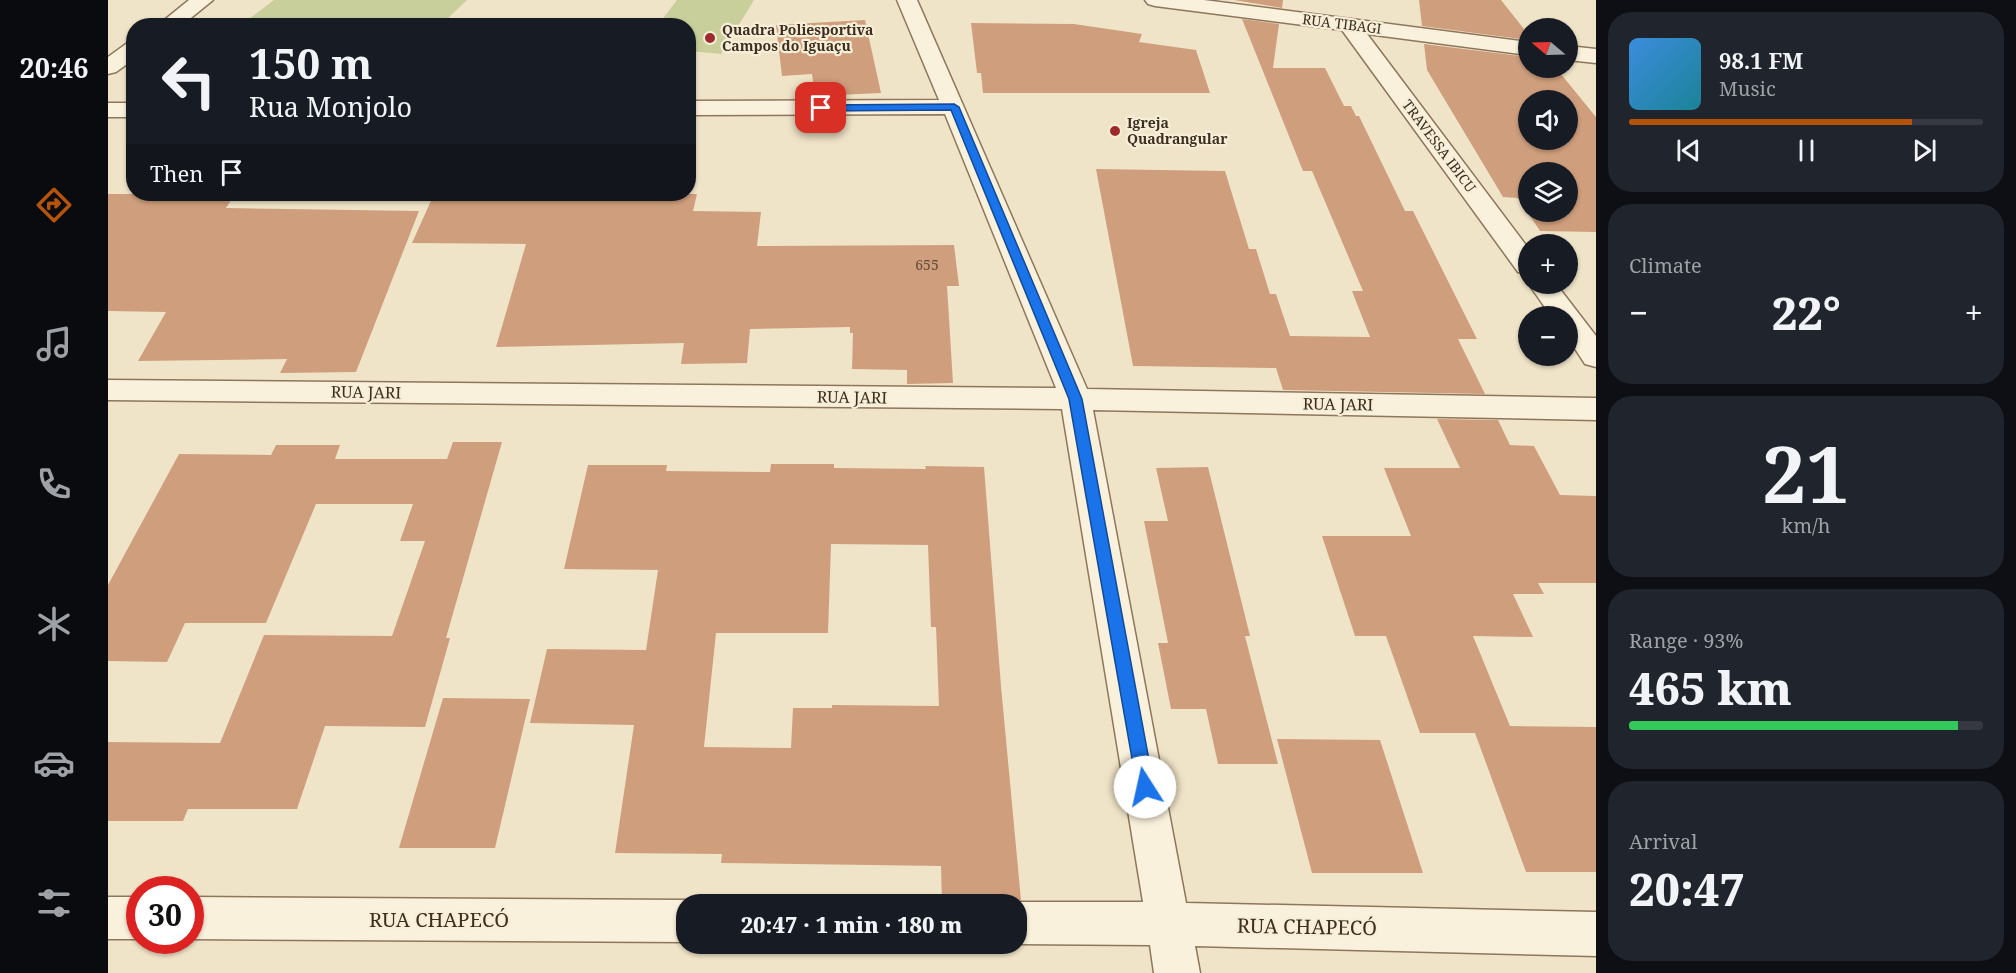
<!DOCTYPE html>
<html lang="en">
<head>
<meta charset="utf-8">
<style>
	:root { --surface:#171b24; --page:#20242c; --text:#f1f3f6; --muted:#9ea1a6; --line:#363941; --accent:#b45309 }
	body { margin:0; font-family:"Noto Serif",serif; background:var(--page); color:var(--text); height:100vh; display:flex; flex-direction:column; font-size:22px; white-space:nowrap }
	* { box-sizing:border-box; margin:0 }
	p { font-size:20px; color:var(--muted) }
	.icon { flex:none; width:33px; height:33px; fill:none; stroke:currentColor; stroke-width:2; stroke-linecap:round; stroke-linejoin:round }
	.map { position:relative; flex:1; overflow:hidden }
	.drawer { display:flex; flex-direction:column; gap:12px; padding:12px; background:#0d0f14; width:420px }
	.drawer>* { flex:none }
	.banner { position:absolute; left:18px; top:18px; width:570px; height:183px; border-radius:24px; box-shadow:0 2px 4px #0004; background:#171b24; color:var(--text); overflow:hidden }
	.needle { width:39px; rotate:289deg }
	.buttons { position:absolute; left:1410px; top:18px; display:grid; gap:12px }
	.buttons a { display:grid; place-items:center; width:60px; height:60px; border-radius:50%; background:var(--surface); box-shadow:0 2px 4px #0004; font-size:30px }
	.speed { position:absolute; left:18px; top:876px; display:flex; gap:12px; font-size:30px; font-weight:700; text-align:center }
	.speed>* { display:grid; place-content:center; width:78px; height:78px; border-radius:50%; background:var(--surface); box-shadow:0 2px 4px #0004; line-height:1 }
	.speed .limit { border:9px solid #d22; background:#fff; color:#111 }
	.pin { position:absolute; display:grid; place-items:center; width:51px; height:51px; color:#fff; margin:-26px; border-radius:12px; box-shadow:0 3px 9px #0006 }
	.me { position:absolute; width:66px; margin:-33px; rotate:350deg; stroke-linejoin:round; filter:drop-shadow(0 0 4px #0008) }
	.turn { display:flex; align-items:center; gap:21px; height:126px; padding:0 24px; font-size:27px }
	.turn .icon { width:78px; height:78px; stroke-width:2.5 }
	.turn b { display:block; font-size:42px; line-height:51px }
	.then { display:flex; align-items:center; height:57px; padding:0 24px; background:#0003; gap:12px; font-size:22px }
	.big { font-size:45px; font-weight:800; line-height:1.1 }
	.drawer .widget { flex:1; display:flex; flex-direction:column; justify-content:center; gap:9px; min-width:0; padding:0 21px; border-radius:24px; background:var(--page) }
	.drawer .dial { align-items:center; gap:0 }
	.dial b { font-size:78px; line-height:1 }
	.song { display:flex; align-items:center; gap:18px }
	.cover { width:72px; height:72px; border-radius:9px; background:linear-gradient(135deg,hsl(210 70% 55%),hsl(190 70% 35%)) }
	.played { height:6px; border-radius:3px; background:linear-gradient(90deg,var(--accent) 80%,var(--line) 80%) }
	.keys { display:flex; justify-content:space-around; direction:ltr }
	.heat { display:flex; justify-content:space-between; align-items:center; font-size:33px; direction:ltr }
	.charge { height:9px; border-radius:4px; background:linear-gradient(90deg,#34c759 93%,var(--line) 0) }
	.trip { position:absolute; left:568px; top:894px; width:351px; height:60px; border-radius:24px; background:var(--surface); box-shadow:0 2px 4px #0004; font-weight:800; line-height:60px; text-align:center }
	main { display:flex; flex:1; min-height:0 }
	.menu { display:flex; flex-direction:column; width:108px; justify-content:space-around; align-items:center; background:#090b0e; color:var(--muted) }
	.menu .icon { width:42px; height:42px }
	.menu .selected { color:var(--accent) }
	.menu b { font-size:27px; color:var(--text) }
	.map>svg:first-child { display:block }
	.green { fill:#c9cf9b }
	.building { fill:#cf9f7d; fill-rule:evenodd }
	.lines { fill:none; stroke-linecap:round; stroke-linejoin:round }
	.street-casing { stroke:#8d765c; stroke-width:3 }
	.street { fill:#faf1dc; fill-rule:evenodd }
	.route { fill:#1a73e8; stroke:#114b97; stroke-width:1.5 }
	.poi-dot { fill:#9e2a2b; stroke:#f7eed8; stroke-width:2 }
	.labels { text-anchor:middle; stroke-width:4.5; stroke-linejoin:round; paint-order:stroke }
	.far-street-label { font-size:14px; fill:#3d2e20; stroke:#f7eed8 }
	.far-poi-label { font-size:14px; font-weight:bold; fill:#3d2e20; stroke:#f7eed8; text-anchor:start }
	.number-label { font-size:14px; fill:#624a37 }
	.street-label { font-size:16px; fill:#3d2e20; stroke:#f7eed8 }
	.near-street-label { font-size:20px; fill:#3d2e20; stroke:#f7eed8 }
</style>
</head>
<body>
<main>
<nav class="menu">
<b>20:46</b>
<svg class="icon selected" aria-label="directions" viewBox="0 0 24 24"><path d="M12 3l9 9-9 9-9-9zM9 14v-3h6M13 9l2 2-2 2"/></svg>
<svg class="icon" aria-label="music" viewBox="0 0 24 24"><path d="M9 18V5l10-2v13"/><circle cx="6" cy="18" r="3"/><circle cx="16" cy="16" r="3"/></svg>
<svg class="icon" aria-label="phone" viewBox="0 0 24 24"><path d="M5 4h4l2 5-3 2q2 4 5 5l2-3 5 2v4C11 20 4 13 5 4z"/></svg>
<svg class="icon" aria-label="climate" viewBox="0 0 24 24"><path d="M12 3v18M4 7l16 10M4 17L20 7"/></svg>
<svg class="icon" aria-label="car" viewBox="0 0 24 24"><path d="M5 17H2v-5l4-1 3-4h7l3 4 3 1v5h-3M9 17h6M6 11h13"/><circle cx="7" cy="17" r="2"/><circle cx="17" cy="17" r="2"/></svg>
<svg class="icon" aria-label="filters" viewBox="0 0 24 24"><path d="M4 7h16M4 17h16"/><circle cx="9" cy="7" r="2"/><circle cx="15" cy="17" r="2"/></svg>
</nav>
<div class="map">
<svg width="1488" height="973" viewBox="0 0 1488 973">
	<rect width="100%" height="100%" fill="#f0e4c8"/>
	<g class="green">
		<path d="M166 0H359L333 25H133Z"/>
		<path d="M569 0H646L613 54 581 51 580 26 550 25Z"/>
	</g>
	<g class="building">
		<path d="M1126 0H1175L1174 8Z"/>
		<path d="M1311 0H1393L1420 34V40L1314 26Z"/>
		<path d="M1134 19 1171 24 1165 68H1217L1236 106H1243L1248 116H1251L1297 211H1305L1369 339H1350L1377 394 1175 390 1168 368 1025 366 988 169 1117 171 1141 249H1148L1162 294H1168L1182 336 1262 337 1244 291H1255L1204 171H1195Z"/>
		<path d="M757 20 773 93 707 96 704 74 674 76 668 25Z"/>
		<path d="M863 23 966 24 1034 34 1031 42 1088 50 1102 93H875L873 73H869Z"/>
		<path d="M1316 44 1420 57V68H1448L1488 117V232L1432 231 1410 198 1395 197 1319 70ZM1420 100H1460V140H1420ZM1420 172H1460V212H1420Z"/>
		<path d="M0 194H127L118 208 311 211 248 372 172 373 179 359 30 361 58 312 0 311Z"/>
		<path d="M326 194H589L585 211 653 212 649 246 846 245 851 286H839L845 383 799 384V370L744 369 745 333H742V327L642 329 639 363 573 364 576 343 388 347 418 244 304 243Z"/>
		<path d="M1329 419 1390 420 1402 445 1426 446 1452 495 1488 496V583H1430L1436 594H1405L1425 637 1365 636 1402 726 1488 727V872H1418L1367 733H1312L1278 636H1247L1214 536H1303L1276 468H1352Z"/>
		<path d="M345 442H394L338 638H342L317 727 217 726 189 809H80L75 821H0V742L112 743 156 635 284 636 317 541H292L305 504H208L158 623H77L59 662 0 661V585L71 454 163 455 168 445H232L227 459H339Z"/>
		<path d="M663 464H726V468L818 469 817 466 876 467 893 686 913 900 901 902 900 904H834L833 866 613 863 614 854 507 853 526 725 422 723 439 649 538 650 550 570 456 569 480 465H559L558 471 662 472ZM723 544 820 545 823 627H828L831 706 724 705V708H685L683 748 596 747 608 633H720Z"/>
		<path d="M1100 467 1142 636H1137L1170 764H1110L1098 709H1063L1050 643H1060L1036 521H1060L1048 468Z"/>
		<path d="M335 698 422 699 387 848H291Z"/>
		<path d="M1169 739 1272 740 1315 873H1204Z"/>
	</g>
	<g class="lines">
		<defs>
			<g id="street">
				<path d="M81 0H105L73 26H49Z"/>
				<path d="M789 0H809L979 389 1488 398V420L985 410 1078 903 1488 912V956L1087 946 1092 973H1046L1042 945 907 944H909V904H902L909 902H1035L954 409 0 400V380L948 388 837 114 580 115V101L831 100Z"/>
				<path d="M1037 0H1096L1420 42V55L1259 34 1420 248V274L1410 272 1234 30 1047 6 1040 4Z"/>
				<path d="M26 43V59L8 72 0 74V57L18 44Z"/>
				<path d="M1460 46 1488 49V63L1460 60Z"/>
				<rect x="0" y="103" width="26" height="14"/>
				<path d="M1420 283 1448 284 1488 336V367L1477 364 1460 338V316H1443Z"/>
				<rect x="0" y="897" width="32" height="42"/>
				<path d="M82 897 579 900 591 904H579V942L82 939Z"/>
			</g>
		</defs>
		<use href="#street" class="street-casing"/>
		<use href="#street" class="street"/>
	</g>
	<path class="route" d="M846 104 851 107 974 399 1046 787 1043 792 1037 794 1031 792 1029 787 961 399 843 110 713 111 709 108 713 105Z"/>
	<g class="poi-dot">
		<circle cx="602" cy="38" r="6"/>
		<circle cx="1007" cy="131" r="6"/>
	</g>
	<g class="labels">
		<g class="far-street-label">
			<text transform="translate(1234 24) rotate(7)" y="5">RUA TIBAGI</text>
			<text transform="translate(1331 146) rotate(53)" y="5">TRAVESSA IBICU</text>
		</g>
		<g class="far-poi-label">
			<text x="614" y="35">Quadra Poliesportiva<tspan x="614" dy="16">Campos do Iguaçu</tspan></text>
			<text x="1019" y="128">Igreja<tspan x="1019" dy="16">Quadrangular</tspan></text>
		</g>
		<g class="number-label">
			<text x="819" y="270">655</text>
		</g>
		<g class="street-label">
			<text transform="translate(258 392) rotate(1)" y="6">RUA JARI</text>
			<text transform="translate(744 397) rotate(1)" y="6">RUA JARI</text>
			<text transform="translate(1230 404) rotate(1)" y="6">RUA JARI</text>
		</g>
		<g class="near-street-label">
			<text x="331" y="927">RUA CHAPECÓ</text>
			<text transform="translate(1199 927) rotate(1)" y="7">RUA CHAPECÓ</text>
		</g>
	</g>
</svg>
<div class="buttons">
<a><svg class="needle" viewBox="-14 -14 28 28"><path d="M0-13l5 13h-10z" fill="#e53935"/><path d="M0 13l5-13h-10z" fill="#9ea1a6"/></svg></a>
<a><svg class="icon" aria-label="sound" viewBox="0 0 24 24"><path d="M4 9h4l5-4v14l-5-4H4zM17 9q2 3 0 6"/></svg></a>
<a><svg class="icon" aria-label="layers" viewBox="0 0 24 24"><path d="M12 4l9 5-9 5-9-5zM3 14l9 5 9-5"/></svg></a>
<a>+</a>
<a>−</a>
</div>
<div class="speed"><div class="limit">30</div></div>
<div class="pin" style="left:713px;top:108px;background:#d93025"><svg class="icon" aria-label="arrive" viewBox="0 0 24 24"><path d="M6 21V4h12l-3 4 3 4H6"/></svg></div>
<svg class="me" style="left:1037px;top:787px" viewBox="-20 -20 40 40"><circle r="19" fill="#fff"/><path d="M0-13L10 11 0 6-10 11z" fill="#1a73e8"/></svg>
<div class="trip">20:47 · 1 min · 180 m</div>
<div class="banner">
<div class="turn"><svg class="icon" aria-label="left" viewBox="0 0 24 24"><path d="M17 20v-9H6M10 6l-5 5 5 5"/></svg><div><b>150 m</b>Rua Monjolo</div></div>
<div class="then">Then<svg class="icon" aria-label="arrive" viewBox="0 0 24 24"><path d="M6 21V4h12l-3 4 3 4H6"/></svg></div>
</div>
</div>
<section class="drawer">
<div class="widget">
<div class="song"><i class="cover"></i><div><b>98.1 FM</b><p>Music</p></div></div>
<div class="played"></div>
<div class="keys"><svg class="icon" aria-label="previous" viewBox="0 0 24 24"><path d="M18 5L8 12l10 7zM5 5v14"/></svg><svg class="icon" aria-label="pause" viewBox="0 0 24 24"><path d="M8 5v14M16 5v14"/></svg><svg class="icon" aria-label="next" viewBox="0 0 24 24"><path d="M6 5l10 7-10 7zM19 5v14"/></svg></div>
</div>
<div class="widget"><p>Climate</p>
<div class="heat"><a>−</a><b class="big">22°</b><a>+</a></div>
</div>
<div class="widget dial"><b>21</b><p>km/h</p></div>
<div class="widget"><p>Range · 93%</p><b class="big">465 km</b><div class="charge"></div></div>
<div class="widget"><p>Arrival</p><b class="big">20:47</b></div>
</section>
</main>
</body>
</html>
